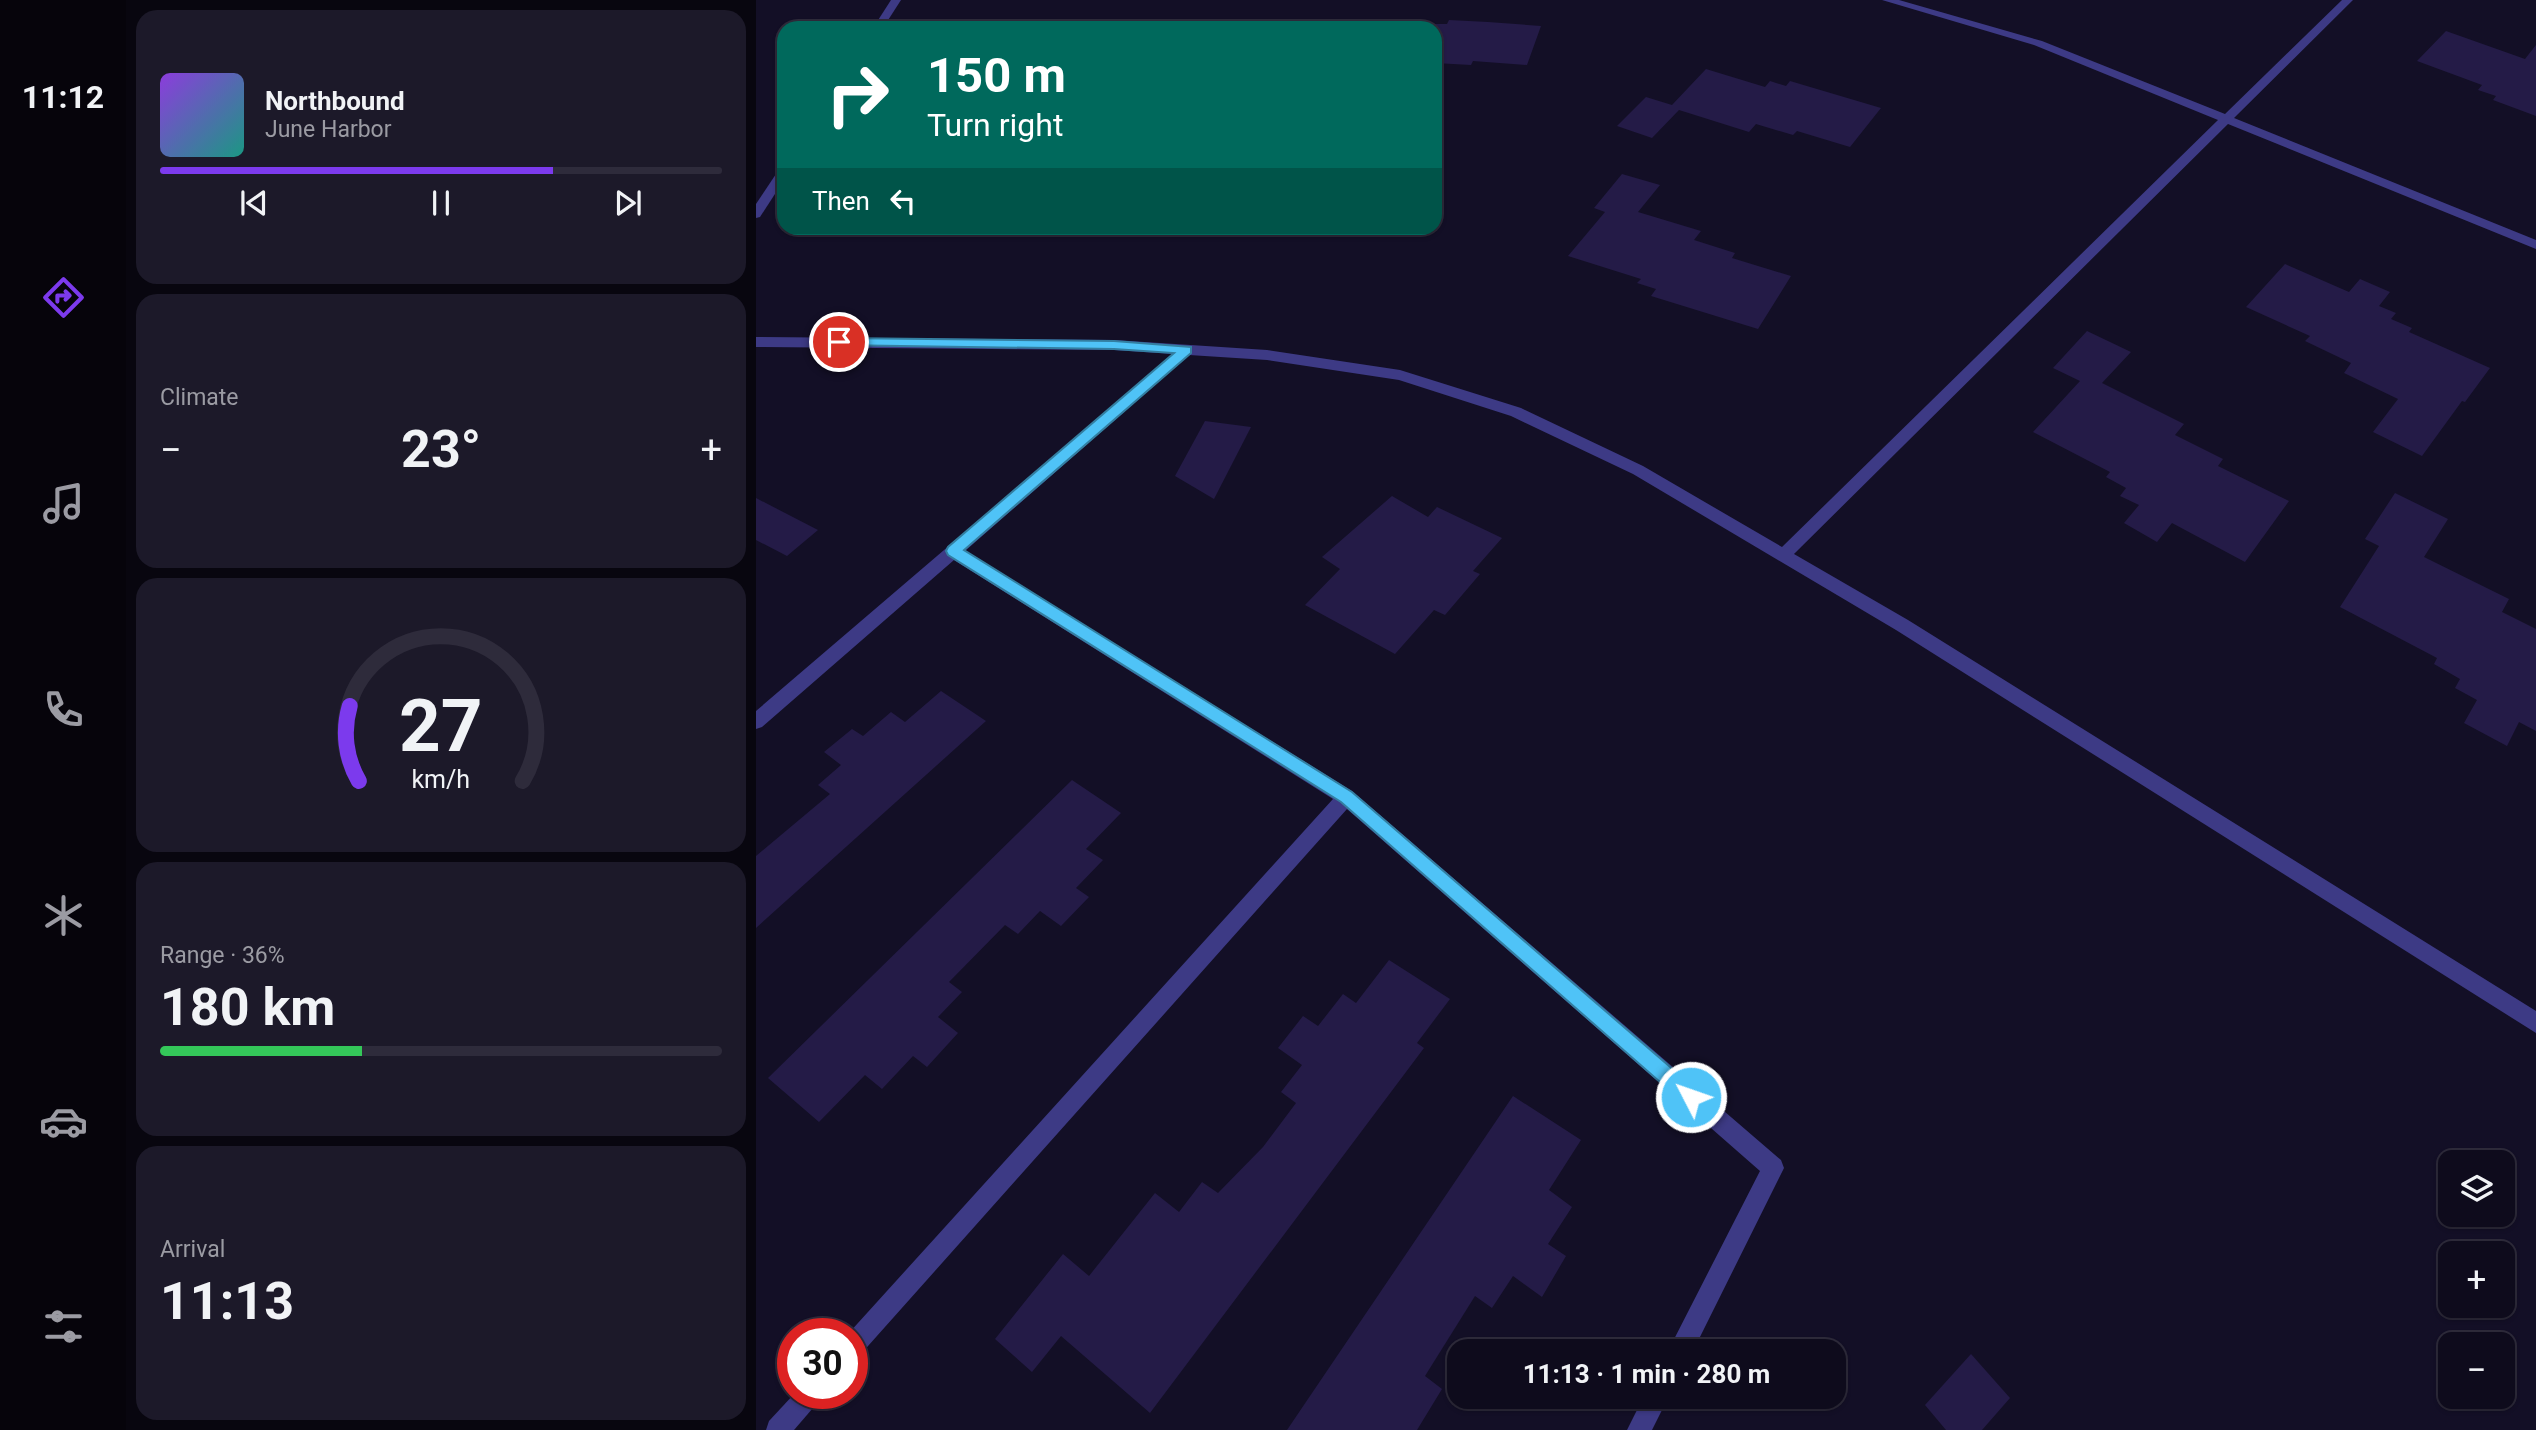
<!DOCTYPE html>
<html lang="en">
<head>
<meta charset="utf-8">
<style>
	:root { --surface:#0e0b1c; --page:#1c1929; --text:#f1f3f6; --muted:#9b9ba3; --line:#2e2b3b; --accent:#7c3aed }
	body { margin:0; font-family:Roboto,sans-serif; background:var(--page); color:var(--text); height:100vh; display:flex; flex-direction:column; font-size:26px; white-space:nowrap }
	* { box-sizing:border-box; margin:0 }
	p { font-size:23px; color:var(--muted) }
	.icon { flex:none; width:38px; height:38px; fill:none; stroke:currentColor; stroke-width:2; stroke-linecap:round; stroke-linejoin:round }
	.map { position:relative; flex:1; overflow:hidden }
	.panel { display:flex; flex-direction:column; gap:10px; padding:10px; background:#08060f; width:630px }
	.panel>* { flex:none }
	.guide { position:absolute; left:21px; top:21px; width:665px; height:214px; border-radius:21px; box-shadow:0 2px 5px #0004,0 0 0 2px var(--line); background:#00695c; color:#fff; overflow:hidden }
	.fabs { position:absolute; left:1682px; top:1150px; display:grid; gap:14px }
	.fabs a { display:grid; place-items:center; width:77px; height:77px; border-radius:14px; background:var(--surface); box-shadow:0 2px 5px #0004,0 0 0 2px var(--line); font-size:35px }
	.speed { position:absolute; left:21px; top:1318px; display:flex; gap:14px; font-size:35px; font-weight:700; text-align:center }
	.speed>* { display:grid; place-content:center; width:91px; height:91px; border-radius:50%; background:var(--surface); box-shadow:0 2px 5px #0004,0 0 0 2px var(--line); line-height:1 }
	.speed .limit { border:10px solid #d22; background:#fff; color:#111 }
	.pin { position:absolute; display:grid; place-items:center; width:60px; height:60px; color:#fff; margin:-30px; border:4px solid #fff; border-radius:50%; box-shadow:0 2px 7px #0007 }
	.me { position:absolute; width:77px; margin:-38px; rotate:311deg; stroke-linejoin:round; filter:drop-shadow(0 0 5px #0008) }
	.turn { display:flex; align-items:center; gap:24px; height:147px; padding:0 35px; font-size:32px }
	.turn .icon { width:91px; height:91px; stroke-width:2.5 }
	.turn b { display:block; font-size:49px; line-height:60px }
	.then { display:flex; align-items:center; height:66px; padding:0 35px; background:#0003; gap:14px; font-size:26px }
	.big { font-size:52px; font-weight:700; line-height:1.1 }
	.panel .tile { flex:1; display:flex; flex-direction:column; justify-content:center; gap:10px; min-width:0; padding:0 24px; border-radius:21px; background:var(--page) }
	.panel .dial { align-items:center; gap:0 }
	.dial svg { height:182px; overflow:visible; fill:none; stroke:var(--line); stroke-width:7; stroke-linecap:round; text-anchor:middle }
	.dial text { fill:var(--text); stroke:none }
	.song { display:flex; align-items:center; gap:21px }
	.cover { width:84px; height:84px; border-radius:10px; background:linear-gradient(135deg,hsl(270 70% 55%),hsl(170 70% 35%)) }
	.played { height:7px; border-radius:4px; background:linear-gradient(90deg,var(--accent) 70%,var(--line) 70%) }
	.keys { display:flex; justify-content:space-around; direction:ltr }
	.heat { display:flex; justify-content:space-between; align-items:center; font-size:38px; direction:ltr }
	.charge { height:10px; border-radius:5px; background:linear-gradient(90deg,#34c759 36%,var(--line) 0) }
	.trip { position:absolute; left:691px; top:1339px; width:399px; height:70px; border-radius:21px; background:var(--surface); box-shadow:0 2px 5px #0004,0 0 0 2px var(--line); font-weight:700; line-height:70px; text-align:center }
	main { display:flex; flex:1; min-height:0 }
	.dock { display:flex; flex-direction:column; width:126px; justify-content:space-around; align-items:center; background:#06040b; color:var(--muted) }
	.dock .icon { width:49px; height:49px }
	.dock .active { color:var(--accent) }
	.dock b { font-size:32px; color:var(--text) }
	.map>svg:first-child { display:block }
	.building { fill:#241b47 }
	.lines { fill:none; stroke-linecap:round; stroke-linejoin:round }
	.street { fill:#3d3a85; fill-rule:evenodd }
	.route { fill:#4fc3f7; stroke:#337fa1; stroke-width:2 }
</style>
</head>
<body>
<main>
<nav class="dock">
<b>11:12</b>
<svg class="icon active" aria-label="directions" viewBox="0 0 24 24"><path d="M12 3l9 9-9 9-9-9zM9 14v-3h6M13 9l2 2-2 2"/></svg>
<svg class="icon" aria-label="music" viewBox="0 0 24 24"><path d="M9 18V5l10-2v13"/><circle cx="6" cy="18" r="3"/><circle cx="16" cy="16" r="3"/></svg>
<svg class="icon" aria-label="phone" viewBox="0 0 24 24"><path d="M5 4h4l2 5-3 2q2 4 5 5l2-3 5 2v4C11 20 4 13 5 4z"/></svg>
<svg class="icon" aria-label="climate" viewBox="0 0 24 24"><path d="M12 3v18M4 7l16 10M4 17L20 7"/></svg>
<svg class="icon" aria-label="car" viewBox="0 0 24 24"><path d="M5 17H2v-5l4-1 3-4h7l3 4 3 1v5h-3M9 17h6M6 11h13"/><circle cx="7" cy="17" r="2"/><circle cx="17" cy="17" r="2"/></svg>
<svg class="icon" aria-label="filters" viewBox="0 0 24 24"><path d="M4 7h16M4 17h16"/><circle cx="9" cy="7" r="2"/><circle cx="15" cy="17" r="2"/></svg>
</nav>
<section class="panel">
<div class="tile">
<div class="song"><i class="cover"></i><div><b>Northbound</b><p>June Harbor</p></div></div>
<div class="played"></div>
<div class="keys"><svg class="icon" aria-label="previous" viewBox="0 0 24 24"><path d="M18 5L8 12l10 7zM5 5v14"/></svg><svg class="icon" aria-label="pause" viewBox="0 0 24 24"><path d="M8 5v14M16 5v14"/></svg><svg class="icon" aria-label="next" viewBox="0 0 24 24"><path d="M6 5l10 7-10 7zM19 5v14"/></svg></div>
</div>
<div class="tile"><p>Climate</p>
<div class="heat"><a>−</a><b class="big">23°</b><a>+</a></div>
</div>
<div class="tile dial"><svg viewBox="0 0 100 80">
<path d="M14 69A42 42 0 1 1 86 69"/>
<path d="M14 69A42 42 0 0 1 10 36" stroke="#7c3aed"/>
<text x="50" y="56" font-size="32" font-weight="700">27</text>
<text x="50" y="72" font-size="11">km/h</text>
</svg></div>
<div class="tile"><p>Range · 36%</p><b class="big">180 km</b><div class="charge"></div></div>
<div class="tile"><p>Arrival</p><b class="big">11:13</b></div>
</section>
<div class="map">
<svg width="1780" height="1430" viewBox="0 0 1780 1430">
	<rect width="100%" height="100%" fill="#130f26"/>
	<g class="building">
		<path d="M693 20 732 22 785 26 771 65 717 61 715 65 679 63V24H691Z"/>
		<path d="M1690 31 1769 59 1780 45V116L1737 100 1740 96 1722 90 1726 85 1661 61Z"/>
		<path d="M950 69 1009 87 1014 81 1030 86 1034 81 1125 108 1094 147 1041 131 1037 135 1000 124 993 132 923 110 896 138 861 126 890 97 916 105Z"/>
		<path d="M866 174 904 185 882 212 945 231 938 240 979 253 976 258 1035 276 1002 329 895 296 900 289 881 283 885 279 812 256 849 212 838 208Z"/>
		<path d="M1529 264 1593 292 1604 279 1634 292 1623 306 1640 313 1635 319 1656 328 1653 332 1734 368 1709 402 1706 401 1666 456 1617 432 1642 399 1588 373 1595 363 1549 341 1554 336 1490 307Z"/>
		<path d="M1331 331 1375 352 1346 383 1428 424 1419 435 1467 459 1462 466 1533 501 1489 562 1416 523 1401 542 1368 523 1383 505 1364 496 1370 488 1350 477 1354 472 1277 432 1324 381 1297 368Z"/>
		<path d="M449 421 495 427 458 499 419 476Z"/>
		<path d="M1639 493 1692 519 1668 557 1753 599 1746 612 1780 629V731L1763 722 1751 746 1708 723 1721 700 1699 688 1704 679 1678 664 1681 658 1584 607 1623 546 1609 539Z"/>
		<path d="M636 496 672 517 681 507 746 538 717 571 724 574 689 615 678 610 639 654 549 605 584 569 566 557Z"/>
		<path d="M0 498 62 530 31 556 0 540Z"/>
		<path d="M185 691 230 721 0 928V856L74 794 62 785 85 765 68 752 96 729 107 736 135 712 149 722Z"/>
		<path d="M316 780 365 813 330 849 347 860 320 888 333 897 305 926 284 911 262 934 249 925 193 982 206 992 182 1017 202 1033 171 1067 157 1056 126 1089 109 1075 63 1122 12 1078Z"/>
		<path d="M633 960 694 999 661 1043 668 1048 394 1413 305 1336 276 1372 239 1339 307 1254 333 1276 399 1193 423 1212 446 1182 462 1193 507 1147 540 1103 525 1092 546 1065 522 1048 547 1016 562 1026 587 994 600 1003Z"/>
		<path d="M757 1096 825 1140 793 1190 816 1207 792 1244 810 1256 786 1297 757 1276 736 1308 719 1296 669 1376 686 1389 661 1430H531Z"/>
		<path d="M1215 1354 1254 1398 1226 1430H1190L1169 1405Z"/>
	</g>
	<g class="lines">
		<g class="street">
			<path d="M135 0H145L127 28H117Z"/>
			<path d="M1126 0H1143L1286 41 1469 114 1586 0H1597L1478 118 1780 240V249L1472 124 1038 554 1152 620 1780 1011V1033L1140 630 877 474 755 416 643 380 511 360 433 355 209 551 596 791 1025 1160 1028 1168 937 1351H912L1004 1171 591 809 104 1355 96 1359V1334H92L577 799 198 560 6 727 0 729V711L417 354 358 350 0 347V337L358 340 511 350 644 370 765 408 887 466 1026 547 1462 120 1278 45Z"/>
			<path d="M28 167V180L4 217 0 218V204L24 168Z"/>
			<path d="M39 1393H67L63 1401 38 1430H10L13 1421Z"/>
			<path d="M888 1396H913L896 1430H871Z"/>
		</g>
	</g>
	<path class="route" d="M83 338 358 341 435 347V353L208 550 596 792 942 1091 945 1097 942 1104 935 1107 929 1104 585 802 192 555 190 551 192 547 418 353 358 349 78 345V339Z"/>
</svg>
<div class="fabs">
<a><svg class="icon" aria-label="layers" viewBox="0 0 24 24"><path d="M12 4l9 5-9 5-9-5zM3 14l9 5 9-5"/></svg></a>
<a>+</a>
<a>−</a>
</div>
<div class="speed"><div class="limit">30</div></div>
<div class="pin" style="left:83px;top:342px;background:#d93025"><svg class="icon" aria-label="arrive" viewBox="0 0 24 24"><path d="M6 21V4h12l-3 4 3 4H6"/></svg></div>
<svg class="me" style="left:935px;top:1097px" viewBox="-20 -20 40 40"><circle r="17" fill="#4fc3f7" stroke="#fff" stroke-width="3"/><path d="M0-11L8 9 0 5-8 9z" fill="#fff"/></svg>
<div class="trip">11:13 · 1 min · 280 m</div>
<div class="guide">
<div class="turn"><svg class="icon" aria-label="right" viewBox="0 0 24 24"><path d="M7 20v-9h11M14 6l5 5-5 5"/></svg><div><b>150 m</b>Turn right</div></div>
<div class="then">Then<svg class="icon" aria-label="left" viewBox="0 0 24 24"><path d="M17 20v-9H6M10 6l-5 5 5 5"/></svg></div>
</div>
</div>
</main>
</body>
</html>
